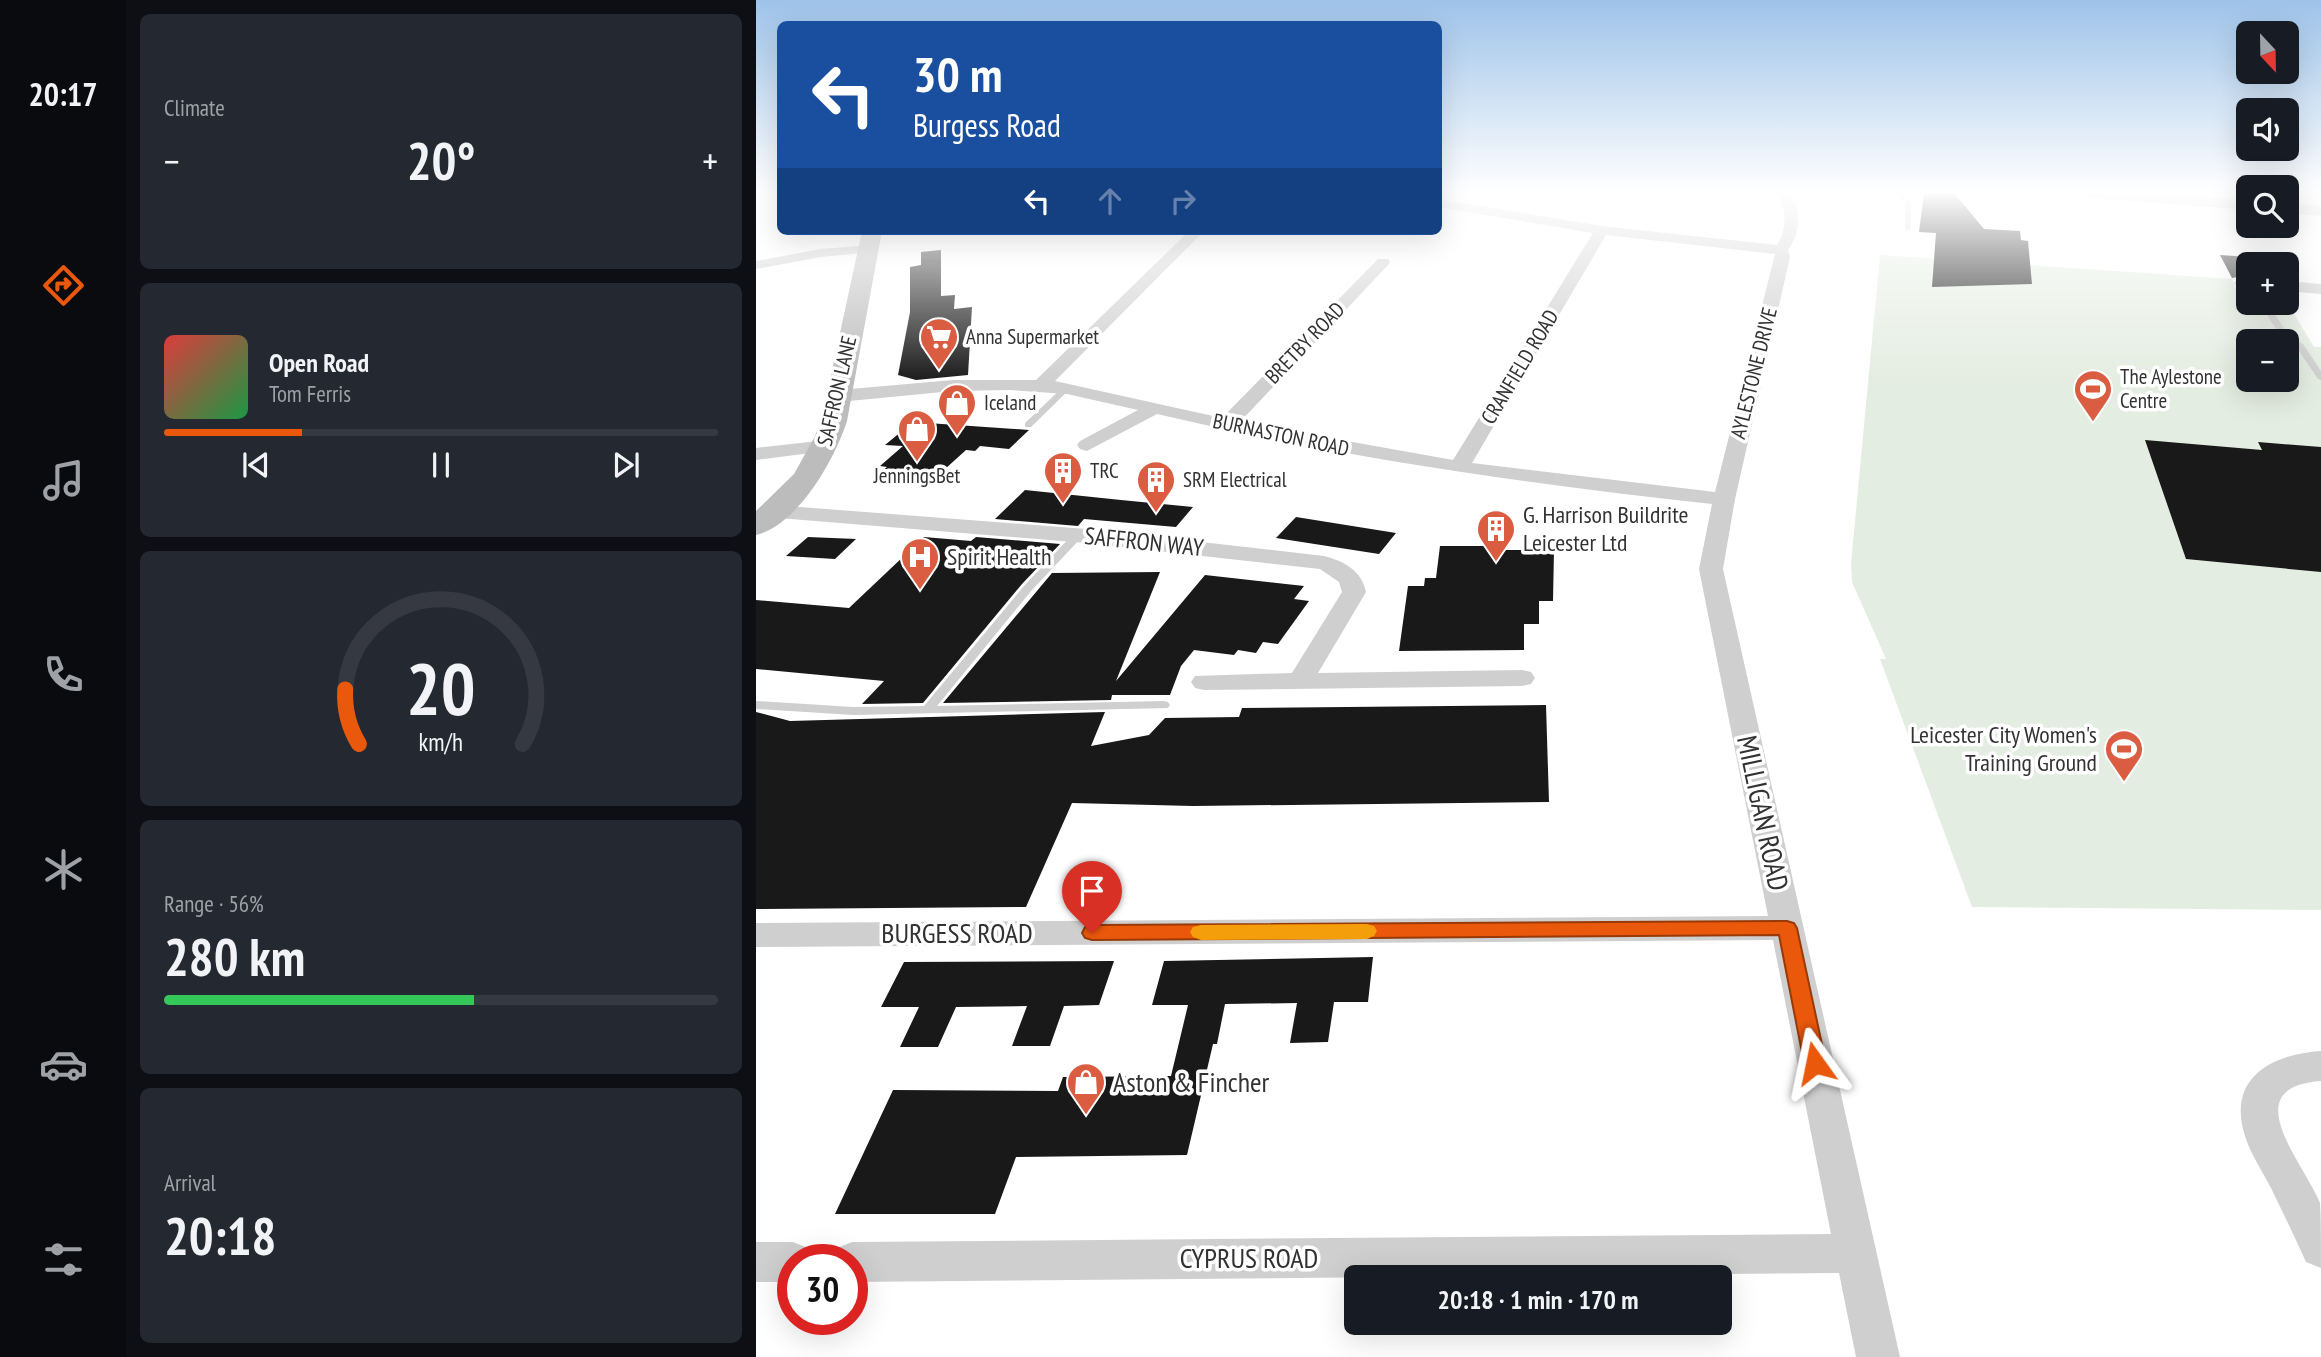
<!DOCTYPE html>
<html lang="en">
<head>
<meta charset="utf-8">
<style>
	:root { --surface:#171b24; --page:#242831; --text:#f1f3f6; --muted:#9ea1a6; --line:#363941; --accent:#ea580c }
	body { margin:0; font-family:"PT Sans Narrow",sans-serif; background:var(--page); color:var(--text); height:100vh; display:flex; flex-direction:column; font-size:26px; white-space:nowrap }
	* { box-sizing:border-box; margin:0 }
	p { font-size:23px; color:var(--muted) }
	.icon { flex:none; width:38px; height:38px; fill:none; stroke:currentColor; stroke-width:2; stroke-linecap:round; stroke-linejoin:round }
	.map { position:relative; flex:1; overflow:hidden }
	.details { display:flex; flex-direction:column; gap:14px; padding:14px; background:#0d0f14; width:630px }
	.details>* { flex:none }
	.top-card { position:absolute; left:21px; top:21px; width:665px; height:214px; border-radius:10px; box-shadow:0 7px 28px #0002; background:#1a4fa0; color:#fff; overflow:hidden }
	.needle { width:46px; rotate:158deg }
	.tools { position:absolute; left:1480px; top:21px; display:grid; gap:14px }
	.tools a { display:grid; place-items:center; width:63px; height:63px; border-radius:10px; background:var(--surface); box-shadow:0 7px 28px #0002; font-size:35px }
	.speed { position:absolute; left:21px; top:1244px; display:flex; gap:14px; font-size:35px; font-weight:700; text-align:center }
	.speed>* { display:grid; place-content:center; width:91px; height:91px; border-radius:50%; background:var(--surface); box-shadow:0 7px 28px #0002; line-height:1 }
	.speed .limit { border:10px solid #d22; background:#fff; color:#111 }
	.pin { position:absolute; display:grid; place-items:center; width:60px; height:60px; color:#fff; margin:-72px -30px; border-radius:50% 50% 50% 0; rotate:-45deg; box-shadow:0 0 7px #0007 }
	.pin .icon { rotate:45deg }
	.me { position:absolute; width:77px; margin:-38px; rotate:348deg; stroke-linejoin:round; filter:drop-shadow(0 0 5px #0008) }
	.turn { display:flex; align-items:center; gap:24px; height:147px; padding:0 21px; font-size:32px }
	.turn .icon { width:91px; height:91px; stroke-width:2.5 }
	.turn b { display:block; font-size:49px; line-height:60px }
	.lanes { display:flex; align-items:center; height:66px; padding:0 21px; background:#0003; justify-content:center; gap:35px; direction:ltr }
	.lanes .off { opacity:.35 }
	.big { font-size:52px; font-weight:800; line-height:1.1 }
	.details .widget { flex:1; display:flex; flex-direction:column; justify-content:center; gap:10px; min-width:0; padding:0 24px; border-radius:10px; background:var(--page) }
	.details .dial { align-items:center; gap:0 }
	.dial svg { height:182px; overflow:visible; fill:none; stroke:var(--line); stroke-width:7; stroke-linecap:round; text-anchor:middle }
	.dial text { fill:var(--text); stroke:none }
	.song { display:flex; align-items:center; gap:21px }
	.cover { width:84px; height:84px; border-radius:10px; background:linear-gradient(135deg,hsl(0 70% 55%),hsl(140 70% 35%)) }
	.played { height:7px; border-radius:4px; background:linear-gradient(90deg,var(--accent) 25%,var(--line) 25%) }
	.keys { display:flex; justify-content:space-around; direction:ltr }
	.heat { display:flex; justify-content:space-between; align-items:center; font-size:38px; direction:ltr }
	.charge { height:10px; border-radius:5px; background:linear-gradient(90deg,#34c759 56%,var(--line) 0) }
	.trip { position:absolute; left:588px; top:1265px; width:388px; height:70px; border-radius:10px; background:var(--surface); box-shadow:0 7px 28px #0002; font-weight:800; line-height:70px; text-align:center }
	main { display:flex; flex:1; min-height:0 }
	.tabs { display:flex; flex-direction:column; width:126px; justify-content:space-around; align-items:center; background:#090b0e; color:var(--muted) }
	.tabs .icon { width:49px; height:49px }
	.tabs .selected { color:var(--accent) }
	.tabs b { font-size:32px; color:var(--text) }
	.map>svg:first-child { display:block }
	.green { fill:#e4ede1; fill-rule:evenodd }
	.building { fill:#191919 }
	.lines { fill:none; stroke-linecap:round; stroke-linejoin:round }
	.service { fill:#cfcfcf; fill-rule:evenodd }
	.minor { fill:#cfcfcf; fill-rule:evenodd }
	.tertiary { fill:#cfcfcf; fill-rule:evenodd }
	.secondary { fill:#bcbcbc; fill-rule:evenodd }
	.route { fill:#ea580c; stroke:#983908; stroke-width:2 }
	.slow { fill:#f59e0b }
	.labels { text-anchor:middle; stroke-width:7; stroke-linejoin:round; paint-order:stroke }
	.far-poi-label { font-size:21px; fill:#323232; stroke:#fff; text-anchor:start }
	.far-street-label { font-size:21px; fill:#323232; stroke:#fff }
	.poi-label { font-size:24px; fill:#323232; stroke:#fff; text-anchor:start }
	.street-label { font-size:24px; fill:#323232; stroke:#fff }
	.near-street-label { font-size:28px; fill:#323232; stroke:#fff }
	.near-poi-label { font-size:28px; fill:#323232; stroke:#fff; text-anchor:start }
</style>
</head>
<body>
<main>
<nav class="tabs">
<b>20:17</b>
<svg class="icon selected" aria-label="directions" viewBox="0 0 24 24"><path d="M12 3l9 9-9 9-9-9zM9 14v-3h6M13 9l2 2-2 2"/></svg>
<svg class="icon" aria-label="music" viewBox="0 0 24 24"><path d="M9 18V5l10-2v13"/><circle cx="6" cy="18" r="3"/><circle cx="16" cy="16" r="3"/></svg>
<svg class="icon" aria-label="phone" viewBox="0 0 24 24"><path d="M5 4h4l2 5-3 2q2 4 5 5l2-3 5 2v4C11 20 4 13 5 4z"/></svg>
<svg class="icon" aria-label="climate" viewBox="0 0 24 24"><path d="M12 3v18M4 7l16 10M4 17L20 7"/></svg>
<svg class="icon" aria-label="car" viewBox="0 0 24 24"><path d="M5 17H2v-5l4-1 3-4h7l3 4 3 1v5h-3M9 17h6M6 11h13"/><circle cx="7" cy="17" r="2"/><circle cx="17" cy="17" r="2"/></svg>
<svg class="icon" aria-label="filters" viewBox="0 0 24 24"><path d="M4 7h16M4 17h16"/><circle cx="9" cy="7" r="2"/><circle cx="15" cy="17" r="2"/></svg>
</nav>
<section class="details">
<div class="widget"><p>Climate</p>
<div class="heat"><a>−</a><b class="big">20°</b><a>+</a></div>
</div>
<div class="widget">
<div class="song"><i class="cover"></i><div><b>Open Road</b><p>Tom Ferris</p></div></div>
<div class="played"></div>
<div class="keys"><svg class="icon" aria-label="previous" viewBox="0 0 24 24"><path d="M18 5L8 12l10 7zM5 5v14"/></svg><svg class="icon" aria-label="pause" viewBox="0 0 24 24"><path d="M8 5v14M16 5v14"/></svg><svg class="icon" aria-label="next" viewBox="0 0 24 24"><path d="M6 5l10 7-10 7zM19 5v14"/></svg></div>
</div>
<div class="widget dial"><svg viewBox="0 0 100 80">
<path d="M14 69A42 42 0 1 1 86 69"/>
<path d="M14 69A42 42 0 0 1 8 45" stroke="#ea580c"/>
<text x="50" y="56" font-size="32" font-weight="700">20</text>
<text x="50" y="72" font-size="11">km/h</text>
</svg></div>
<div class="widget"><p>Range · 56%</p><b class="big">280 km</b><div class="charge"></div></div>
<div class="widget"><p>Arrival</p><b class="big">20:18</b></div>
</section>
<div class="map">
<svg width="1565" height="1357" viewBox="0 0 1565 1357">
	<rect width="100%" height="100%" fill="#fff"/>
	<path class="green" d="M1124 255 1476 279 1479 288 1493 290V303L1531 302 1558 347H1565V910L1216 907 1124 659H1130L1096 582 1095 564ZM1493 341H1531V380H1493Z"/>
	<g class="building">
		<path d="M1168 193H1198L1228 229 1264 231 1265 240 1272 241 1276 284 1176 287 1180 233 1163 232Z"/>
		<path d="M185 250V296L199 295 198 309 216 307 212 375 160 380 142 375 154 312V267L165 265V252Z"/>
		<path d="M1464 255 1523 259 1526 264H1493V275L1476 278Z"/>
		<path d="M157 422 273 430 253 449 224 446 219 451 210 450 178 479 121 475 131 467 124 466 147 446 129 445Z"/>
		<path d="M1389 440 1506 450 1502 442 1565 447V572L1430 559Z"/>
		<path d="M269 490 365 500 437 507 420 527 328 519 322 526 239 519Z"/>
		<path d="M540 517 640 533 623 554 520 538Z"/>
		<path d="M52 537 100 539 79 559 30 556Z"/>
		<path d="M168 537 215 541 220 537 304 544 266 584 167 703 106 704 128 681 0 669V600L93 608Z"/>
		<path d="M684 546H740V550H798L797 601H783V624H768V650L643 651 652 586H668L669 578H680Z"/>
		<path d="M404 572 360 681 449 575 548 586 538 599 553 601 522 644 507 642 500 653 482 650 478 655 438 650 425 666 414 695H356L355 700 187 703 296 573Z"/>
		<path d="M790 705 793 802 437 806 316 803 270 907 0 909V712L34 721 349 712 335 746 393 735 409 718 483 717 486 708Z"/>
		<path d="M617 957 612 1002H578L572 1042 534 1043 541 1003 469 1004 461 1044H457L431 1155 260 1157 239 1214H79L137 1090 302 1091 307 1077 415 1076 432 1005H396L408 961Z"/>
		<path d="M358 961 343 1005 308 1006 294 1046H256L271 1006 200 1007 182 1047H144L163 1007H125L148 962Z"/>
	</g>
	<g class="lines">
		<g class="service">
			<path d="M1139 193H1145L1155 202 1154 230 1149 229V202Z"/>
			<path d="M1503 303H1511L1534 337 1547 344 1565 371V380L1562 379 1541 348 1528 341Z"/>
			<path d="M308 386 315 388 275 427H269V423Z"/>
			<path d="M322 532 326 533V537L276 590 181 706 408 701 412 702 414 705 412 708 97 715 0 709V701L97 707 168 706 268 586 318 533Z"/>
		</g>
		<g class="minor">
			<path d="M1021 193H1035C1045 213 1045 231 1032 250L1034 257 979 499 967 569 1144 1357H1100L1083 1273 96 1282V1260H76L81 1248 96 1242 1075 1234 1017 940 0 947V923L1012 916 943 569 956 504C769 484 585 457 401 414L331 451 324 449 321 445 324 441 382 410 311 394 254 390 197 391 83 402 74 396 83 390 197 380H280L433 231H448L299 381 466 418 622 259H632L634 262 632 265 484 422 697 460 837 233 682 207V199L846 226 1021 245C1031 228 1031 211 1021 193ZM850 235 1019 254 959 492 716 463Z"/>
			<path d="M112 245 119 249 117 252 65 257 0 269V261L65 249Z"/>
			<path d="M1493 278V294L1485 293 1478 283 1481 280Z"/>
			<path d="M1531 281 1565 284V294L1531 291Z"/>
			<path d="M71 440 78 442 81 446 78 450 0 460V448Z"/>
			<path d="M18 505 330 529 568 556C588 561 606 571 610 592L562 673 766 670 775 672 779 678 775 684 766 686 448 690 439 688 435 682 439 676 536 673 586 592 583 582 564 569 330 543 10 517 7 512 10 507Z"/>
			<path d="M1565 1051V1081C1478 1087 1548 1163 1564 1203 1565 1218 1565 1251 1565 1268L1550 1262C1539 1237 1527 1213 1515 1188 1505 1169 1492 1150 1487 1129 1474 1075 1519 1054 1565 1051Z"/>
			<path d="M0 1242H37L52 1248 57 1260H37V1282H0Z"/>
		</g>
		<g class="tertiary">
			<path d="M1328 193H1397L1493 200V210L1336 198Z"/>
			<path d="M1531 203 1565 206V216L1531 213Z"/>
		</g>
		<path class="secondary" d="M106 231H126L91 421C79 459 42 525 0 535V511L38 474 58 438 65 421Z"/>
	</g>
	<linearGradient id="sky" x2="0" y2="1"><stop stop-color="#9ec3e9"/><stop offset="0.5" stop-color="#fff"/><stop offset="1" stop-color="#fff" stop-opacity="0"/></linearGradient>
	<rect width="1565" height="383" fill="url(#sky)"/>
	<path class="route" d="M1031 921 1038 923 1041 928 1070 1063 1067 1069 1059 1072 1051 1069 1048 1063 1023 935 336 940 329 938 326 933 329 927 336 925Z"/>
	<path class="slow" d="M611 924 618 926 621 931 618 936 611 939 445 940 437 937 434 932 437 927 445 925Z"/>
	<defs>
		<symbol id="supermarket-pin" viewBox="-11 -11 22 30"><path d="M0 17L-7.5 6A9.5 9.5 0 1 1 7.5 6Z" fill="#da5d42" stroke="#fff"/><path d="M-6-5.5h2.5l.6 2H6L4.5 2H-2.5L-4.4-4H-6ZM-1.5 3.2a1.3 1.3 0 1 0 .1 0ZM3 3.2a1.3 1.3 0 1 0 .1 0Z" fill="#fff"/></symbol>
		<symbol id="stadium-pin" viewBox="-11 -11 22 30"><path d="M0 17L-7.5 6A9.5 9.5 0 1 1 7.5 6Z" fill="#da5d42" stroke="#fff"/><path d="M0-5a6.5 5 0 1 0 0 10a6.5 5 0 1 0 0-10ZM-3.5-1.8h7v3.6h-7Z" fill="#fff"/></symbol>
		<symbol id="shop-pin" viewBox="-11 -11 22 30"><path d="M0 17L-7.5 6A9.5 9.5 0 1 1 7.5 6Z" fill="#da5d42" stroke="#fff"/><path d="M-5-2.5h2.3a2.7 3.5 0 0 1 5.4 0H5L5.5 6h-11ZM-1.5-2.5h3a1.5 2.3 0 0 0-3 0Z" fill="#fff"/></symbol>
		<symbol id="building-pin" viewBox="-11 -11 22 30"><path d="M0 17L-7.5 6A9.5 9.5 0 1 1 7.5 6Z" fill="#da5d42" stroke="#fff"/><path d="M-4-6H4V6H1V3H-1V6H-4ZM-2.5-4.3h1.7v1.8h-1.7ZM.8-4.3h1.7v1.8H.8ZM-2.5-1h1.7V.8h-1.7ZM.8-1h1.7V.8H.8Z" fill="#fff"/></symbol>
		<symbol id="hospital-pin" viewBox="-11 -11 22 30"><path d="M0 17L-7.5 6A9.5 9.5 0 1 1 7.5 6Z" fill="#da5d42" stroke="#fff"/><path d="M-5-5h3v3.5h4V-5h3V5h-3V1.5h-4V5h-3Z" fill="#fff"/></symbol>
	</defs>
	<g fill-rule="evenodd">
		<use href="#supermarket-pin" x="161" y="315" width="44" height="60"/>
		<use href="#stadium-pin" x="1315" y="367" width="44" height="60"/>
		<use href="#shop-pin" x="179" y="381" width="44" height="60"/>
		<use href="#shop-pin" x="139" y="407" width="44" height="60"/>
		<use href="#building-pin" x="285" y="449" width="44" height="60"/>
		<use href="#building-pin" x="378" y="458" width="44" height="60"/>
		<use href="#building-pin" x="718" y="507" width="44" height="60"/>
		<use href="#hospital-pin" x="142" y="535" width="44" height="60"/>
		<use href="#stadium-pin" x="1346" y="727" width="44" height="60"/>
		<use href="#shop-pin" x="308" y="1060" width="44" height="60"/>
	</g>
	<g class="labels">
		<g class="far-poi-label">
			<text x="210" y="344">Anna Supermarket</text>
			<text x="1364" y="384">The Aylestone<tspan x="1364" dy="24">Centre</tspan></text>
			<text x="228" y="410">Iceland</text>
			<text x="334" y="478">TRC</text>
			<text x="161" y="483" text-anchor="middle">JenningsBet</text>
			<text x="427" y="487">SRM Electrical</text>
		</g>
		<g class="far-street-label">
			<text transform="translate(549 343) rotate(-46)" y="7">BRETBY ROAD</text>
			<text transform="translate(764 367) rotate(-59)" y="7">CRANFIELD ROAD</text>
			<text transform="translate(998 373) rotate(-76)" y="7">AYLESTONE DRIVE</text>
			<text transform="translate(81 391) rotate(-77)" y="7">SAFFRON LANE</text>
			<text transform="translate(525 435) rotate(12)" y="7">BURNASTON ROAD</text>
		</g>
		<g class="poi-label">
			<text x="767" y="523">G. Harrison Buildrite<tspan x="767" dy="28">Leicester Ltd</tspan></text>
			<text x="191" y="565">Spirit Health</text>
			<text x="1341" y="743" text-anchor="end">Leicester City Women's<tspan x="1341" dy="28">Training Ground</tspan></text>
		</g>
		<g class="street-label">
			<text transform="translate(388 542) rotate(6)" y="8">SAFFRON WAY</text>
		</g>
		<g class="near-street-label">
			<text transform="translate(1007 813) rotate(78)" y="10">MILLIGAN ROAD</text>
			<text x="201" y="943">BURGESS ROAD</text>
			<text x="493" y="1268">CYPRUS ROAD</text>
		</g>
		<g class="near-poi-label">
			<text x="357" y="1092">Aston &amp; Fincher</text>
		</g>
	</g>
</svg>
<div class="tools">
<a><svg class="needle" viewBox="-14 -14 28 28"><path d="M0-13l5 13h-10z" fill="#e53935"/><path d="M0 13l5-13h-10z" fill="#9ea1a6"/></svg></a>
<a><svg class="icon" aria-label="sound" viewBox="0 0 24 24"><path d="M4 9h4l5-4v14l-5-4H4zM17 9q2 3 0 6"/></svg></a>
<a><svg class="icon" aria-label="search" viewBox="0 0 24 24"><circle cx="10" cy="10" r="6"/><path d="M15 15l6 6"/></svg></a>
<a>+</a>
<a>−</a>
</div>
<div class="speed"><div class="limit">30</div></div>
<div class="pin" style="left:336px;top:933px;background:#d93025"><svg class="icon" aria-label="arrive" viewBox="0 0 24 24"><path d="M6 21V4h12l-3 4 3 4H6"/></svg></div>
<svg class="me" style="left:1059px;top:1063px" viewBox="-20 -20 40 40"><path d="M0-17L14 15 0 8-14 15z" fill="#ea580c" stroke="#fff" stroke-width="4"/></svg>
<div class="trip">20:18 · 1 min · 170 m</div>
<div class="top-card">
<div class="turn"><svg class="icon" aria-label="left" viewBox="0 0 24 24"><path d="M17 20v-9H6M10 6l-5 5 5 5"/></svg><div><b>30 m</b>Burgess Road</div></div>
<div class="lanes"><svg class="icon" aria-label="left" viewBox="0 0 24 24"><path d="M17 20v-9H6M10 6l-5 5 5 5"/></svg><svg class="icon off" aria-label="ahead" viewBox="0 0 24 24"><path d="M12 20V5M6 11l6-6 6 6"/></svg><svg class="icon off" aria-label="right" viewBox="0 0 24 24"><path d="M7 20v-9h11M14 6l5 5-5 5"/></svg></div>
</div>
</div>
</main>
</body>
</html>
